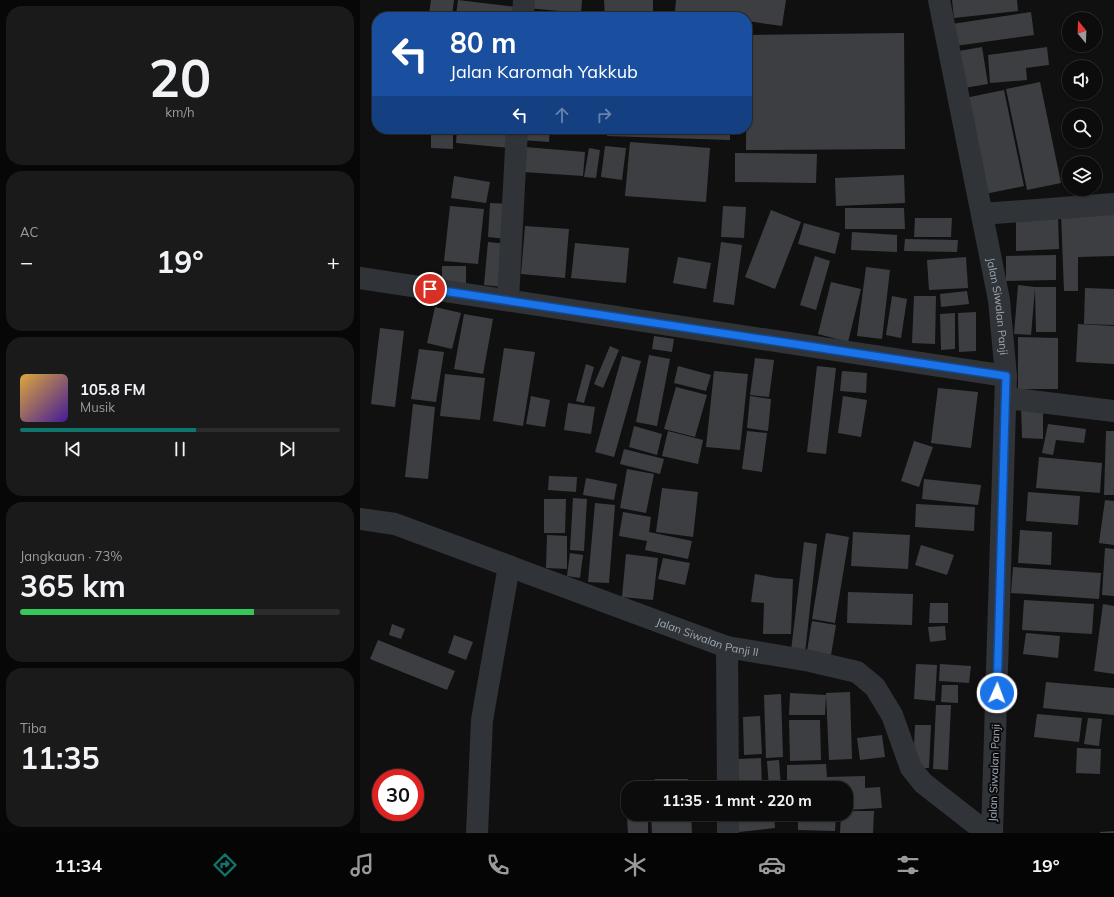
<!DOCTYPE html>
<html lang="id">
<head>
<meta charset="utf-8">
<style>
	:root { --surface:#0c0c0d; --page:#1a1a1b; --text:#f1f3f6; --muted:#9a9b9d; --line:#2c2c2e; --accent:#0f766e }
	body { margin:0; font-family:Mulish,sans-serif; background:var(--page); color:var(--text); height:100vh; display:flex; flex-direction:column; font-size:15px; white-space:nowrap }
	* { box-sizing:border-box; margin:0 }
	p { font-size:13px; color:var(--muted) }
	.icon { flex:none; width:22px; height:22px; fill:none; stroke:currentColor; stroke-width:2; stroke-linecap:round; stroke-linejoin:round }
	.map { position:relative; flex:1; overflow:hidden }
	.side { display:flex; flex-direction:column; gap:6px; padding:6px; background:#070707; width:360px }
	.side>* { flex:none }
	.top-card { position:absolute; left:12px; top:12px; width:380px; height:122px; border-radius:16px; box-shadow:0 1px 3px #0004,0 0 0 1px var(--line); background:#1a4fa0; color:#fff; overflow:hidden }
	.needle { width:26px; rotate:341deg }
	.tools { position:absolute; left:702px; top:12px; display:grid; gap:8px }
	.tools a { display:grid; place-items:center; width:40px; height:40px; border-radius:50%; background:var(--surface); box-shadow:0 1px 3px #0004,0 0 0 1px var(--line); font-size:20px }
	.speed { position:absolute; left:12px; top:769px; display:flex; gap:8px; font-size:20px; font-weight:700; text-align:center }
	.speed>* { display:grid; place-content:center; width:52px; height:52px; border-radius:50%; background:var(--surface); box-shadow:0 1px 3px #0004,0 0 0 1px var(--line); line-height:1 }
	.speed .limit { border:6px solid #d22; background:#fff; color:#111 }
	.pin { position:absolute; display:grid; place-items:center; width:34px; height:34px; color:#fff; margin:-17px; border:2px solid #fff; border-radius:50%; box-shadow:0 1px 4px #0007 }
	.me { position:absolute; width:44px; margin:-22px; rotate:2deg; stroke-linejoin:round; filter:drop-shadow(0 0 3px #0008) }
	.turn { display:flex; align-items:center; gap:14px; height:84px; padding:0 12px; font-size:18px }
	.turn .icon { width:52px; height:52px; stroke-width:2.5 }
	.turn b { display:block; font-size:28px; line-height:34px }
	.lanes { display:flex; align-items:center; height:38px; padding:0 12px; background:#0003; justify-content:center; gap:20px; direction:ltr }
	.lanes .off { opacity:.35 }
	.big { font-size:30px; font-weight:700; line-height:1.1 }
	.side .widget { flex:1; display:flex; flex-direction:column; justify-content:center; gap:6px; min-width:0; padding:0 14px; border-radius:16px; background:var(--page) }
	.side .dial { align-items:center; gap:0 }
	.dial b { font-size:52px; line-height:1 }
	.song { display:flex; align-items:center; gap:12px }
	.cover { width:48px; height:48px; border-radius:6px; background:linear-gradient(135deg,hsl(40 70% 55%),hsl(260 70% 35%)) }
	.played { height:4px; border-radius:2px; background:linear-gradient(90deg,var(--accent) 55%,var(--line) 55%) }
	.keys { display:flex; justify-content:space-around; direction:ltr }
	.heat { display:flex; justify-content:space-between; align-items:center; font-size:22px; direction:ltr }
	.charge { height:6px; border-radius:3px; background:linear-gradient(90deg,#34c759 73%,var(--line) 0) }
	.trip { position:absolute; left:261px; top:781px; width:232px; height:40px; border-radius:16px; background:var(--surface); box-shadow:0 1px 3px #0004,0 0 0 1px var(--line); font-weight:700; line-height:40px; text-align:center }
	.menu { display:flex; height:64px; justify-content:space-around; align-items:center; background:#050505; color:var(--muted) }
	.menu .icon { width:28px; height:28px }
	.menu .selected { color:var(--accent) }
	.menu b { font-size:18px; color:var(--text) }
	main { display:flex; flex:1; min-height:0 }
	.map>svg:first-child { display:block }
	.building { fill:#3c3e42 }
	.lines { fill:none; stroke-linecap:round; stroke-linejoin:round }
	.street { stroke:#303337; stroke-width:22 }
	.route-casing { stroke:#114b97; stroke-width:10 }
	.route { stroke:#1a73e8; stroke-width:7 }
	.labels { text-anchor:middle; stroke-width:4; stroke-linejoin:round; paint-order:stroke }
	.street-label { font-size:11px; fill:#9faab4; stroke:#0b0b0c }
</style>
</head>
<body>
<main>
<section class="side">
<div class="widget dial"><b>20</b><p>km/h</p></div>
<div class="widget"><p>AC</p>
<div class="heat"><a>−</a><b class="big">19°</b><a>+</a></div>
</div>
<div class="widget">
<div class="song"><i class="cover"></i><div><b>105.8 FM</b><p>Musik</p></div></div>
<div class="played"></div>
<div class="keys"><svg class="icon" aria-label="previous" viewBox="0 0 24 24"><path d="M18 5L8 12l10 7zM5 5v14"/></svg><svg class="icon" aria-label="pause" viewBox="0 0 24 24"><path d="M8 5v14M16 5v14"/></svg><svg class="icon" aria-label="next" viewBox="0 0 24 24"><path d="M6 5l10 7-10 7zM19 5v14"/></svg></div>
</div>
<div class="widget"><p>Jangkauan · 73%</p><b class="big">365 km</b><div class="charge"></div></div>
<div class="widget"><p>Tiba</p><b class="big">11:35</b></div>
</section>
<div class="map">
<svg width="754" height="833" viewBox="0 0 754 833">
	<rect width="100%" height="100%" fill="#101011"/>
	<g class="building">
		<path d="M71 0H94L92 16 69 14Z"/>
		<path d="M98 0 156 7 155 17H116L96 15Z"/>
		<path d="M168 0H222L221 13 167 8Z"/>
		<path d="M244 0H293V17H245Z"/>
		<path d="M316 0H426L422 26 387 21V17H358L315 11Z"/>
		<path d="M592 0H657L658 11 594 18Z"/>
		<path d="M671 12 674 35 595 46 592 24Z"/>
		<path d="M181 15 196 16V17H181Z"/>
		<path d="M544 33 545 149 386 150 387 35Z"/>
		<path d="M622 47 628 84 598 89 593 52Z"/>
		<path d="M687 47 689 65 666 68 667 80 630 83 628 55Z"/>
		<path d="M680 82 701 183 667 190 646 89Z"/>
		<path d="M644 90 664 186 625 194 605 98Z"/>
		<path d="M71 129H93V149L71 148Z"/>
		<path d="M97 129H153L151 148 96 143Z"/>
		<path d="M163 129H190L189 142 162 140Z"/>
		<path d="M247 129H370V140L247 136Z"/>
		<path d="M270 142 350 148 346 202 265 196Z"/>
		<path d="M245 146 266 148 262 180 241 177Z"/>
		<path d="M165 147 225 152 223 176 163 172Z"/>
		<path d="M229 148 240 150 236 178 224 177Z"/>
		<path d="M375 153 457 154 456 183 375 182Z"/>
		<path d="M544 175 545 203 476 206 475 178Z"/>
		<path d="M94 176 130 182 126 203 91 198Z"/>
		<path d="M130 203 150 204 147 239 128 237Z"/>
		<path d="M90 206 124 209 118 264 84 261Z"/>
		<path d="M363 206 386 207 384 238 361 237Z"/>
		<path d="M485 208H544L545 229H485Z"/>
		<path d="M411 210 441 222 415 289 385 277Z"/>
		<path d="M754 212V256L718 257V291H704L701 214Z"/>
		<path d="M698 215 699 249 656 251V216Z"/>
		<path d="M555 218H592L591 237H554Z"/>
		<path d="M444 223 480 233 475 254 438 244Z"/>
		<path d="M165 226 209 229 205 278 161 274Z"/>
		<path d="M492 232 537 235V252L491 250Z"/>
		<path d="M545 239 598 240 597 252 544 251Z"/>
		<path d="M128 242 148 244 144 287 124 285Z"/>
		<path d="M361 242 382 245 374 305 353 302Z"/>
		<path d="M215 243 269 248 266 283 211 278Z"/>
		<path d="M696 255V280L646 281V256Z"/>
		<path d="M455 256 470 261 456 310 440 305Z"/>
		<path d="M318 257 351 263 346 289 313 283Z"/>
		<path d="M606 257 608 288 569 290 567 260Z"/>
		<path d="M82 266H106V284L82 285Z"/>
		<path d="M506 267 530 270 522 339 497 336Z"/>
		<path d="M471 282 501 289 488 342 458 334Z"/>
		<path d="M658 285 675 287H696V332H676L675 289 671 335 654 334Z"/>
		<path d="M725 288 754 289V325L724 324Z"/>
		<path d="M607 291 609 304 581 307 580 294Z"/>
		<path d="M532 296 547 299 541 338 526 335Z"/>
		<path d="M554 296H576L575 344 552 343Z"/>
		<path d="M75 307 101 313 92 349 67 343Z"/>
		<path d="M616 312V351L599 352 598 313Z"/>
		<path d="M595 313V349L581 350 580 314Z"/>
		<path d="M104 314 133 319 123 374 94 369Z"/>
		<path d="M718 324 754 326V364L716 362Z"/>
		<path d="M20 328 44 331 35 407 11 404Z"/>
		<path d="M294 336 314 339 312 352 292 349Z"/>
		<path d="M658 337 698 338V389H658Z"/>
		<path d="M250 346 259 350 243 388 234 384Z"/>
		<path d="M144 348 175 352 163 426 133 421Z"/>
		<path d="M59 349 84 352 76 402 51 399Z"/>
		<path d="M289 355 310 359 297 426 276 422Z"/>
		<path d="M262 356 281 361 254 457 235 452Z"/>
		<path d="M395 358 414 360 409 397 390 395Z"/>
		<path d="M226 364 234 367 224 403 216 401Z"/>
		<path d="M318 366 351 375 346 391 314 383Z"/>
		<path d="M457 366 476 368 466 454 447 452Z"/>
		<path d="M354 371 388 374 380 450 346 447Z"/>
		<path d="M482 371 507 373 506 393 480 391Z"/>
		<path d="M85 374 125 378 120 420 80 416Z"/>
		<path d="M316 387 347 395 335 437 304 429Z"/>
		<path d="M578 388 618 392 611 448 571 443Z"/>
		<path d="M171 396 190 400 185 427 166 424Z"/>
		<path d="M390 396 411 399 408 431 387 428Z"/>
		<path d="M483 396 507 400 501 437 478 433Z"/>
		<path d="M208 403 235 407 231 434 204 430Z"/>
		<path d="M53 404 75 407 68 479 45 477Z"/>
		<path d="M661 405H683V439L662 438Z"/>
		<path d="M688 424 726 429 724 443 696 440 693 455 682 453Z"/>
		<path d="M274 426 302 434 297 455 269 447Z"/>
		<path d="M308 431 343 440 338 464 302 456Z"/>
		<path d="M387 431 407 433 402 472 382 469Z"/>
		<path d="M746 431H754V495H744Z"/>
		<path d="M554 441 573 447 559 487 541 481Z"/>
		<path d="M264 449 304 459 300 474 260 464Z"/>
		<path d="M679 457 742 463 740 493 676 488Z"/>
		<path d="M267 469 294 474 286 513 260 508Z"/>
		<path d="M189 476 217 477 216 492 188 490Z"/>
		<path d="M226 478 257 484 254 500 223 495Z"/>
		<path d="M564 479 621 485 618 505 562 499Z"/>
		<path d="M302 488 338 492 333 537 296 532Z"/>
		<path d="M668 492 720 496 718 525 666 521Z"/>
		<path d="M213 498 227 499 224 551 210 550Z"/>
		<path d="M184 499H206L205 533H184Z"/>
		<path d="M745 500 754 501V545L739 543Z"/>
		<path d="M235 503 255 505 249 583 228 582Z"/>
		<path d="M556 504 615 507 614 531 555 527Z"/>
		<path d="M263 512 291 517 289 532 332 541 328 559 285 550 287 541 259 536Z"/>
		<path d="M660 530 692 532 691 565 658 563Z"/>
		<path d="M493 532 550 535 548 569 491 566Z"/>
		<path d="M466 533 489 537 475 623 452 619Z"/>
		<path d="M187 535 207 536V569L186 568Z"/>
		<path d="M444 542 457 544 445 653 431 651Z"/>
		<path d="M561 545 594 555 587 575 555 565Z"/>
		<path d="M745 548 754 549V596L742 595Z"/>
		<path d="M210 553 223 555 220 578 207 576Z"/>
		<path d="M266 554 298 558 293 600 262 597Z"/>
		<path d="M303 558 330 563 325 585 298 579Z"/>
		<path d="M653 567 741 573 739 599 651 593Z"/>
		<path d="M395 574 416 578 433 579 431 634H403L404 603 391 602Z"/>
		<path d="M488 592 553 594 552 625 487 623Z"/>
		<path d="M664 600 734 604 732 634 662 630Z"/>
		<path d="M570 603H588V623H569Z"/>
		<path d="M743 604 754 606V674L734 671Z"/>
		<path d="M452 621 476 625 471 655 447 651Z"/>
		<path d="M32 624 45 629 41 639 29 635Z"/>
		<path d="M585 626 586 640 570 642 568 627Z"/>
		<path d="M666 633 700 636 698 658 663 654Z"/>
		<path d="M94 635 113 642 106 660 88 653Z"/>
		<path d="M18 640 95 671 87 690 10 659Z"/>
		<path d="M556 664 577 665 575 701 554 699Z"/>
		<path d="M580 664 611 666 609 683 579 681Z"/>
		<path d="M686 682 754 688V715L683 708Z"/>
		<path d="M582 685H598V703L581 702Z"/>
		<path d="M490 692 492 759 469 760 466 693Z"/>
		<path d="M430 693 466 695 465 715H429Z"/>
		<path d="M421 694 423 757 406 758 404 695Z"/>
		<path d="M576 705H591L588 770 573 769Z"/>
		<path d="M677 714 722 718 719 742 674 737Z"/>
		<path d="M400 716 402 754 384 755 383 717Z"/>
		<path d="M728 718 742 719 739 746 724 744Z"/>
		<path d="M429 720H460L461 760 430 761Z"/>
		<path d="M555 725H571L569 768H553Z"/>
		<path d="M522 735 525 757 500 760 497 738Z"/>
		<path d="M717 748 741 749 740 774 716 773Z"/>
		<path d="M401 758 402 788H379L378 759Z"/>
		<path d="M419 760 421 788H409L407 761Z"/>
		<path d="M466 764 467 777 505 776V788L520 787 522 808 486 810V788H427V765Z"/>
		<path d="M295 779H328V788H294Z"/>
		<path d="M486 811H514L513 833H480L481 814H486Z"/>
		<path d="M291 814H331L332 833H292Z"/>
		<path d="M385 814H414L415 828 379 832 377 817 385 816Z"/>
		<path d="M438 814H476L475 831 438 830Z"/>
		<path d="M267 816H288V833H268Z"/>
		<path d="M754 831V833H740V832Z"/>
	</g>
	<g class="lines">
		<g class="street">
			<path id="s1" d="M579 0 639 300 646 376 632 833"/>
			<path d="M163 17 164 0"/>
			<path d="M622 214 754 204"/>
			<path d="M0 278 646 376"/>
			<path d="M148 300 157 129"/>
			<path d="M646 398 754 411"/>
			<path id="s2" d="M0 519 35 524 367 647 450 661 497 672 515 687 532 715 551 768 563 783 627 833"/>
			<path d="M367 647 368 788"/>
			<path d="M368 814V833"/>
			<path d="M117 833 122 720 149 566"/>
		</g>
	</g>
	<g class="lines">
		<defs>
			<path id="route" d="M70 289 646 376 637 693"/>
		</defs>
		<use href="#route" class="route-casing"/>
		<use href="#route" class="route"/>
	</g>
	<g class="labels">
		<g class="street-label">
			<text dy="4" stroke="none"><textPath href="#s1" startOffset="312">Jalan Siwalan Panji</textPath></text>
			<text dy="4" stroke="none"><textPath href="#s2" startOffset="368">Jalan Siwalan Panji II</textPath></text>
			<text transform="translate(634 773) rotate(-88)" y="4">Jalan Siwalan Panji</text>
		</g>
	</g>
</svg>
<div class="tools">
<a><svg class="needle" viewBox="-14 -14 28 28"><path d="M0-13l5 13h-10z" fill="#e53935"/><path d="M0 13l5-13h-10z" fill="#9a9b9d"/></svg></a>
<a><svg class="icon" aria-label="sound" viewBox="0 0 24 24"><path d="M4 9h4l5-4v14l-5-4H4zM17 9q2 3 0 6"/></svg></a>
<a><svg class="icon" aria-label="search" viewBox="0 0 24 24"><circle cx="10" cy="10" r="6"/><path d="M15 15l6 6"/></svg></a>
<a><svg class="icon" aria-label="layers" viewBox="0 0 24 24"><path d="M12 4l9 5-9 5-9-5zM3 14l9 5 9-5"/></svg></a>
</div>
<div class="speed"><div class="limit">30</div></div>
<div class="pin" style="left:70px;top:289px;background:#d93025"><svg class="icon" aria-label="arrive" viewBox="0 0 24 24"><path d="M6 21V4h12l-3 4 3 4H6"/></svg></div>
<svg class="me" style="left:637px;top:693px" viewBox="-20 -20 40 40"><circle r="17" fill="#1a73e8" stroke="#fff" stroke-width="3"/><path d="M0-11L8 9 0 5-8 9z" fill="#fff"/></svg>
<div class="trip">11:35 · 1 mnt · 220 m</div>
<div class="top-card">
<div class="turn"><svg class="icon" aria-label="left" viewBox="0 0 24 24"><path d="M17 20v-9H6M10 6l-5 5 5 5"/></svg><div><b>80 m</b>Jalan Karomah Yakkub</div></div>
<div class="lanes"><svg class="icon" aria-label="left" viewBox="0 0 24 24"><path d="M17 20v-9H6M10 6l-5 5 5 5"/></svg><svg class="icon off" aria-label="ahead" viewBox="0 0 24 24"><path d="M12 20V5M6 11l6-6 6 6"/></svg><svg class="icon off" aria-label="right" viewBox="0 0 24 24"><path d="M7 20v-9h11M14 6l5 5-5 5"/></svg></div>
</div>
</div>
</main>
<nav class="menu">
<b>11:34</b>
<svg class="icon selected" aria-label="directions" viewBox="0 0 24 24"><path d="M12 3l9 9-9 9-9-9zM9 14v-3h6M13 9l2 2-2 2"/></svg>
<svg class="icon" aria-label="music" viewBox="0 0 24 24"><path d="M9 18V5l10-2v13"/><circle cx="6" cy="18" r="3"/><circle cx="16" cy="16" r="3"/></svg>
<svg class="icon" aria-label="phone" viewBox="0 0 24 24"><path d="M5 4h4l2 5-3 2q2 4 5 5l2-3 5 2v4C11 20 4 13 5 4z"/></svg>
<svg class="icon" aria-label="climate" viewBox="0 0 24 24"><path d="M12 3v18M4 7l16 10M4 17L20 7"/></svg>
<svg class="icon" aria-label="car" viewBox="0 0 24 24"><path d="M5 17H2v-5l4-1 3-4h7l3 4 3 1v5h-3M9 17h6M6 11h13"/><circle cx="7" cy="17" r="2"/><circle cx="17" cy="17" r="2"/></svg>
<svg class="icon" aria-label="filters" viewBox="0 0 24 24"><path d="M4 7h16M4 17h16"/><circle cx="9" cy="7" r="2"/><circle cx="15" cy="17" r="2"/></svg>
<b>19°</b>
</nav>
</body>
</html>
